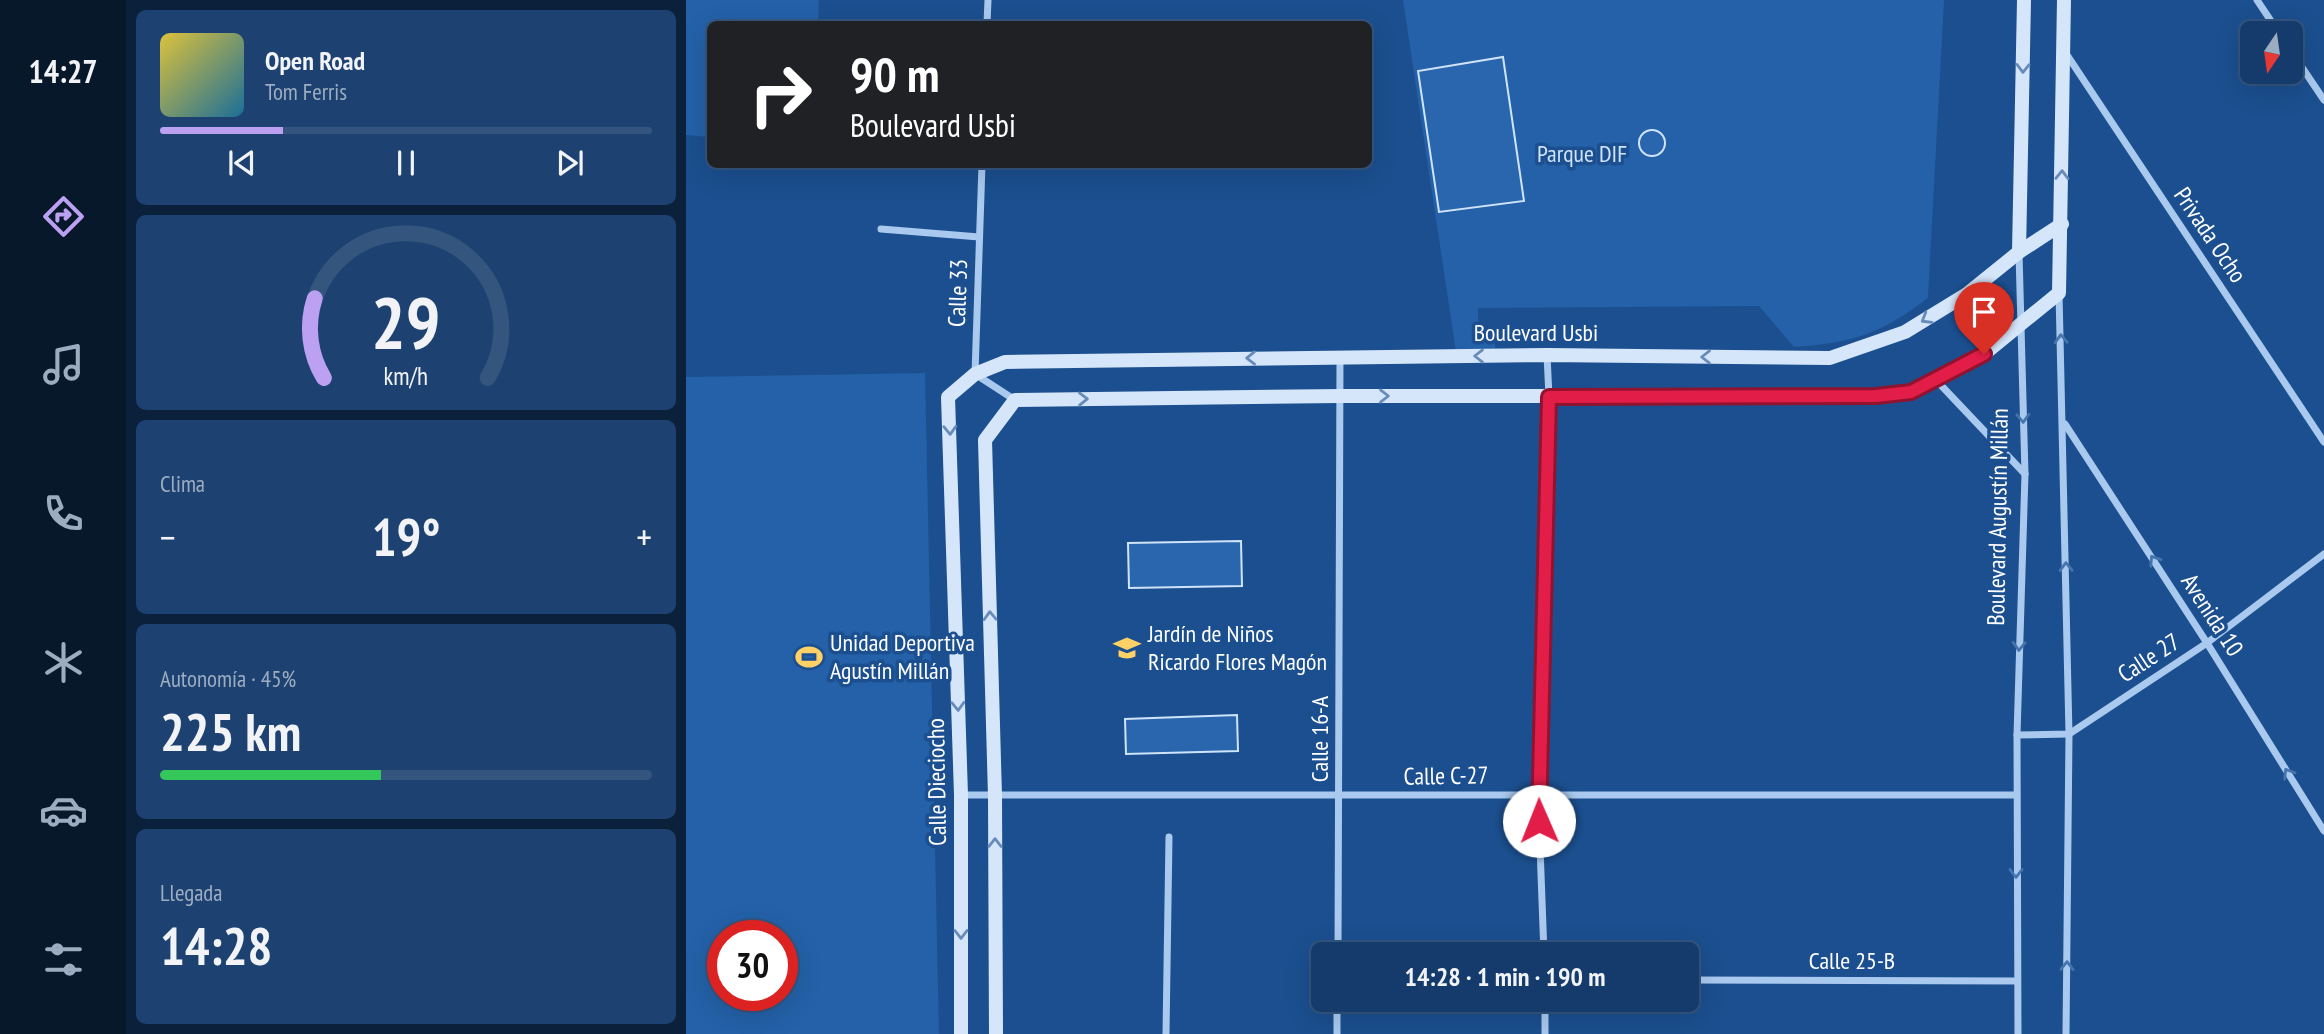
<!DOCTYPE html>
<html lang="es">
<head>
<meta charset="utf-8">
<style>
	:root { --surface:#143b6b; --page:#1d4271; --text:#f1f3f6; --muted:#9dadc1; --line:#33557e; --accent:#bca0f2 }
	body { margin:0; font-family:"PT Sans Narrow",sans-serif; background:var(--page); color:var(--text); height:100vh; display:flex; flex-direction:column; font-size:26px; white-space:nowrap }
	* { box-sizing:border-box; margin:0 }
	p { font-size:23px; color:var(--muted) }
	.icon { flex:none; width:38px; height:38px; fill:none; stroke:currentColor; stroke-width:2; stroke-linecap:round; stroke-linejoin:round }
	.map { position:relative; flex:1; overflow:hidden }
	.details { display:flex; flex-direction:column; gap:10px; padding:10px; background:#0b203b; width:560px }
	.details>* { flex:none }
	.top-card { position:absolute; left:21px; top:21px; width:665px; height:147px; border-radius:10px; box-shadow:0 7px 28px #0002,0 0 0 2px var(--line); background:#202124; color:#fff; overflow:hidden }
	.needle { width:46px; rotate:193deg }
	.buttons { position:absolute; left:1554px; top:21px; display:grid; gap:14px }
	.buttons a { display:grid; place-items:center; width:63px; height:63px; border-radius:10px; background:var(--surface); box-shadow:0 7px 28px #0002,0 0 0 2px var(--line); font-size:35px }
	.speed { position:absolute; left:21px; top:920px; display:flex; gap:14px; font-size:35px; font-weight:700; text-align:center }
	.speed>* { display:grid; place-content:center; width:91px; height:91px; border-radius:50%; background:var(--surface); box-shadow:0 7px 28px #0002,0 0 0 2px var(--line); line-height:1 }
	.speed .limit { border:10px solid #d22; background:#fff; color:#111 }
	.pin { position:absolute; display:grid; place-items:center; width:60px; height:60px; color:#fff; margin:-72px -30px; border-radius:50% 50% 50% 0; rotate:-45deg; box-shadow:0 0 7px #0007 }
	.pin .icon { rotate:45deg }
	.me { position:absolute; width:77px; margin:-38px; rotate:359deg; stroke-linejoin:round; filter:drop-shadow(0 0 5px #0008) }
	.turn { display:flex; align-items:center; gap:24px; height:147px; padding:0 28px; font-size:32px }
	.turn .icon { width:91px; height:91px; stroke-width:2.5 }
	.turn b { display:block; font-size:49px; line-height:60px }
	.big { font-size:52px; font-weight:800; line-height:1.1 }
	.details .card { flex:1; display:flex; flex-direction:column; justify-content:center; gap:10px; min-width:0; padding:0 24px; border-radius:10px; background:var(--page) }
	.details .dial { align-items:center; gap:0 }
	.dial svg { height:182px; overflow:visible; fill:none; stroke:var(--line); stroke-width:7; stroke-linecap:round; text-anchor:middle }
	.dial text { fill:var(--text); stroke:none }
	.song { display:flex; align-items:center; gap:21px }
	.cover { width:84px; height:84px; border-radius:10px; background:linear-gradient(135deg,hsl(50 70% 55%),hsl(200 70% 35%)) }
	.played { height:7px; border-radius:4px; background:linear-gradient(90deg,var(--accent) 25%,var(--line) 25%) }
	.keys { display:flex; justify-content:space-around; direction:ltr }
	.heat { display:flex; justify-content:space-between; align-items:center; font-size:38px; direction:ltr }
	.charge { height:10px; border-radius:5px; background:linear-gradient(90deg,#34c759 45%,var(--line) 0) }
	.trip { position:absolute; left:625px; top:942px; width:388px; height:70px; border-radius:10px; background:var(--surface); box-shadow:0 7px 28px #0002,0 0 0 2px var(--line); font-weight:800; line-height:70px; text-align:center }
	main { display:flex; flex:1; min-height:0 }
	.tabs { display:flex; flex-direction:column; width:126px; justify-content:space-around; align-items:center; background:#08182b; color:var(--muted) }
	.tabs .icon { width:49px; height:49px }
	.tabs .active { color:var(--accent) }
	.tabs b { font-size:32px; color:var(--text) }
	.map>svg:first-child { display:block }
	.green { fill:#2461a8; fill-rule:evenodd }
	.building { fill:#2a66ad; stroke:#cfe3fa; stroke-width:2 }
	.lines { fill:none; stroke-linecap:round; stroke-linejoin:round }
	.street { stroke:#a9c9ee; stroke-width:7 }
	.secondary { stroke:#d6e6fa; stroke-width:14 }
	.oneway { stroke:#668bba }
	.oneway2 { stroke:#4674ac }
	.route-casing { stroke:#92132f; stroke-width:18 }
	.route { stroke:#e11d48; stroke-width:12 }
	.labels { text-anchor:middle; stroke-width:7; stroke-linejoin:round; paint-order:stroke }
	.park-label { font-size:24px; fill:#cfe3fa; stroke:#1b4f8f }
	.street-label { font-size:24px; fill:#fff; stroke:#1b4f8f }
	.poi-label { font-size:24px; fill:#fff; stroke:#1b4f8f; text-anchor:start }
</style>
</head>
<body>
<main>
<nav class="tabs">
<b>14:27</b>
<svg class="icon active" aria-label="directions" viewBox="0 0 24 24"><path d="M12 3l9 9-9 9-9-9zM9 14v-3h6M13 9l2 2-2 2"/></svg>
<svg class="icon" aria-label="music" viewBox="0 0 24 24"><path d="M9 18V5l10-2v13"/><circle cx="6" cy="18" r="3"/><circle cx="16" cy="16" r="3"/></svg>
<svg class="icon" aria-label="phone" viewBox="0 0 24 24"><path d="M5 4h4l2 5-3 2q2 4 5 5l2-3 5 2v4C11 20 4 13 5 4z"/></svg>
<svg class="icon" aria-label="climate" viewBox="0 0 24 24"><path d="M12 3v18M4 7l16 10M4 17L20 7"/></svg>
<svg class="icon" aria-label="car" viewBox="0 0 24 24"><path d="M5 17H2v-5l4-1 3-4h7l3 4 3 1v5h-3M9 17h6M6 11h13"/><circle cx="7" cy="17" r="2"/><circle cx="17" cy="17" r="2"/></svg>
<svg class="icon" aria-label="filters" viewBox="0 0 24 24"><path d="M4 7h16M4 17h16"/><circle cx="9" cy="7" r="2"/><circle cx="15" cy="17" r="2"/></svg>
</nav>
<section class="details">
<div class="card">
<div class="song"><i class="cover"></i><div><b>Open Road</b><p>Tom Ferris</p></div></div>
<div class="played"></div>
<div class="keys"><svg class="icon" aria-label="previous" viewBox="0 0 24 24"><path d="M18 5L8 12l10 7zM5 5v14"/></svg><svg class="icon" aria-label="pause" viewBox="0 0 24 24"><path d="M8 5v14M16 5v14"/></svg><svg class="icon" aria-label="next" viewBox="0 0 24 24"><path d="M6 5l10 7-10 7zM19 5v14"/></svg></div>
</div>
<div class="card dial"><svg viewBox="0 0 100 80">
<path d="M14 69A42 42 0 1 1 86 69"/>
<path d="M14 69A42 42 0 0 1 10 34" stroke="#bca0f2"/>
<text x="50" y="56" font-size="32" font-weight="700">29</text>
<text x="50" y="72" font-size="11">km/h</text>
</svg></div>
<div class="card"><p>Clima</p>
<div class="heat"><a>−</a><b class="big">19°</b><a>+</a></div>
</div>
<div class="card"><p>Autonomía · 45%</p><b class="big">225 km</b><div class="charge"></div></div>
<div class="card"><p>Llegada</p><b class="big">14:28</b></div>
</section>
<div class="map">
<svg width="1638" height="1034" viewBox="0 0 1638 1034">
	<rect width="100%" height="100%" fill="#1b4f8f"/>
	<g class="green">
		<path d="M0 0H133L132 24H24V137L0 135Z"/>
		<path d="M717 0H1258L1242 298C1195 334 1167 343 1108 347L1073 306 792 308V320L809 339V351L770 352Z"/>
		<path d="M239 373 253 1034H0V377ZM37 936H96V996H37Z"/>
	</g>
	<g class="building">
		<path d="M817 57 838 201 753 212 732 71Z"/>
		<circle cx="966" cy="143" r="13"/>
		<path d="M555 541 556 586 443 588 442 543Z"/>
		<path d="M551 715 552 751 440 754 439 719Z"/>
	</g>
	<g class="lines">
		<g class="street">
			<path d="M1571 0 1593 33"/>
			<path d="M301 24 302 0"/>
			<path d="M1605 51 1638 100"/>
			<path d="M1379 52 1638 442"/>
			<path d="M296 164 289 374 329 400"/>
			<path d="M195 229 293 237"/>
			<path d="M1373 293 1383 734 1380 1034"/>
			<path d="M1250 380 1339 474"/>
			<path d="M1379 424 1521 643 1638 831"/>
			<path d="M1331 735 1383 734 1521 643 1638 554"/>
			<path d="M275 795H1330"/>
			<path d="M652 954 654 356"/>
			<path d="M858 954 852 794 863 397 861 355"/>
			<path d="M1001 980 1331 981"/>
			<path d="M859 999V1034"/>
			<path d="M480 1034 483 837"/>
			<path d="M651 1034V999"/>
			<path d="M1332 1034 1331 735 1339 474 1333 253"/>
		</g>
		<g class="secondary">
			<path d="M1333 252 1338 0"/>
			<path d="M275 1034V795L262 397 289 374 319 362 861 355 1144 358 1219 332 1281 294 1333 252 1376 224"/>
			<path d="M310 1034 309 796 299 440 329 400 655 396H1190L1225 392 1298 354 1373 293 1378 0"/>
		</g>
	</g>
	<defs><path id="oneway-chevron" d="M-2-3.5L2.5 0L-2 3.5" fill="none" stroke-width="1.6" stroke-linecap="round" stroke-linejoin="round" transform="scale(1.75)"/></defs>
	<g class="oneway">
		<use href="#oneway-chevron" transform="translate(1337 68) rotate(91)"/>
		<use href="#oneway-chevron" transform="translate(1376 175) rotate(-89)"/>
		<use href="#oneway-chevron" transform="translate(1240 319) rotate(149)"/>
		<use href="#oneway-chevron" transform="translate(793 356) rotate(180)"/>
		<use href="#oneway-chevron" transform="translate(1020 357) rotate(-180)"/>
		<use href="#oneway-chevron" transform="translate(565 358) rotate(179)"/>
		<use href="#oneway-chevron" transform="translate(698 396)"/>
		<use href="#oneway-chevron" transform="translate(397 399) rotate(-1)"/>
		<use href="#oneway-chevron" transform="translate(264 430) rotate(88)"/>
		<use href="#oneway-chevron" transform="translate(304 616) rotate(-92)"/>
		<use href="#oneway-chevron" transform="translate(272 706) rotate(88)"/>
		<use href="#oneway-chevron" transform="translate(309 843) rotate(-90)"/>
		<use href="#oneway-chevron" transform="translate(275 934) rotate(90)"/>
	</g>
	<g class="oneway2">
		<use href="#oneway-chevron" transform="translate(1375 339) rotate(-92)"/>
		<use href="#oneway-chevron" transform="translate(1337 418) rotate(88)"/>
		<use href="#oneway-chevron" transform="translate(1468 560) rotate(-123)"/>
		<use href="#oneway-chevron" transform="translate(1380 567) rotate(-91)"/>
		<use href="#oneway-chevron" transform="translate(1333 646) rotate(92)"/>
		<use href="#oneway-chevron" transform="translate(1602 773) rotate(-122)"/>
		<use href="#oneway-chevron" transform="translate(1330 873) rotate(90)"/>
		<use href="#oneway-chevron" transform="translate(1381 966) rotate(-89)"/>
	</g>
	<g class="lines">
		<defs>
			<path id="route" d="M853 821 863 397 1190 396 1225 392 1298 354"/>
		</defs>
		<use href="#route" class="route-casing"/>
		<use href="#route" class="route"/>
	</g>
	<defs>
		<symbol id="school-bare" viewBox="-9 -9 18 18"><path d="M0-5L7-2L0 1L-7-2ZM-4 1L0 2.5L4 1V4Q0 6-4 4Z" fill="#ffd166" stroke="#1b4f8f" stroke-width="2.5" paint-order="stroke"/></symbol>
		<symbol id="stadium-bare" viewBox="-9 -9 18 18"><path d="M0-5a6.5 5 0 1 0 0 10a6.5 5 0 1 0 0-10ZM-3.5-1.8h7v3.6h-7Z" fill="#ffd166" stroke="#1b4f8f" stroke-width="2.5" paint-order="stroke"/></symbol>
	</defs>
	<g fill-rule="evenodd">
		<use href="#school-bare" x="422" y="629" width="38" height="38"/>
		<use href="#stadium-bare" x="104" y="638" width="38" height="38"/>
	</g>
	<g class="labels">
		<g class="park-label">
			<text x="896" y="162">Parque DIF</text>
		</g>
		<g class="street-label">
			<text transform="translate(1524 235) rotate(56)" y="8">Privada Ocho</text>
			<text transform="translate(272 293) rotate(-88)" y="8">Calle 33</text>
			<text x="850" y="341">Boulevard Usbi</text>
			<text transform="translate(1312 517) rotate(-89)" y="8">Boulevard Augustín Millán</text>
			<text transform="translate(1526 615) rotate(57)" y="8">Avenida 10</text>
			<text transform="translate(1463 658) rotate(-33)" y="8">Calle 27</text>
			<text transform="translate(634 739) rotate(-90)" y="8">Calle 16-A</text>
			<text transform="translate(760 776) rotate(-1)" y="8">Calle C-27</text>
			<text transform="translate(251 782) rotate(-91)" y="8">Calle Dieciocho</text>
			<text x="1166" y="969">Calle 25-B</text>
		</g>
		<g class="poi-label">
			<text x="462" y="642">Jardín de Niños<tspan x="462" dy="28">Ricardo Flores Magón</tspan></text>
			<text x="144" y="651">Unidad Deportiva<tspan x="144" dy="28">Agustín Millán</tspan></text>
		</g>
	</g>
</svg>
<div class="buttons">
<a><svg class="needle" viewBox="-14 -14 28 28"><path d="M0-13l5 13h-10z" fill="#e53935"/><path d="M0 13l5-13h-10z" fill="#9dadc1"/></svg></a>
</div>
<div class="speed"><div class="limit">30</div></div>
<div class="pin" style="left:1298px;top:354px;background:#d93025"><svg class="icon" aria-label="arrive" viewBox="0 0 24 24"><path d="M6 21V4h12l-3 4 3 4H6"/></svg></div>
<svg class="me" style="left:853px;top:821px" viewBox="-20 -20 40 40"><circle r="19" fill="#fff"/><path d="M0-13L10 11 0 6-10 11z" fill="#e11d48"/></svg>
<div class="trip">14:28 · 1 min · 190 m</div>
<div class="top-card">
<div class="turn"><svg class="icon" aria-label="right" viewBox="0 0 24 24"><path d="M7 20v-9h11M14 6l5 5-5 5"/></svg><div><b>90 m</b>Boulevard Usbi</div></div>
</div>
</div>
</main>
</body>
</html>
